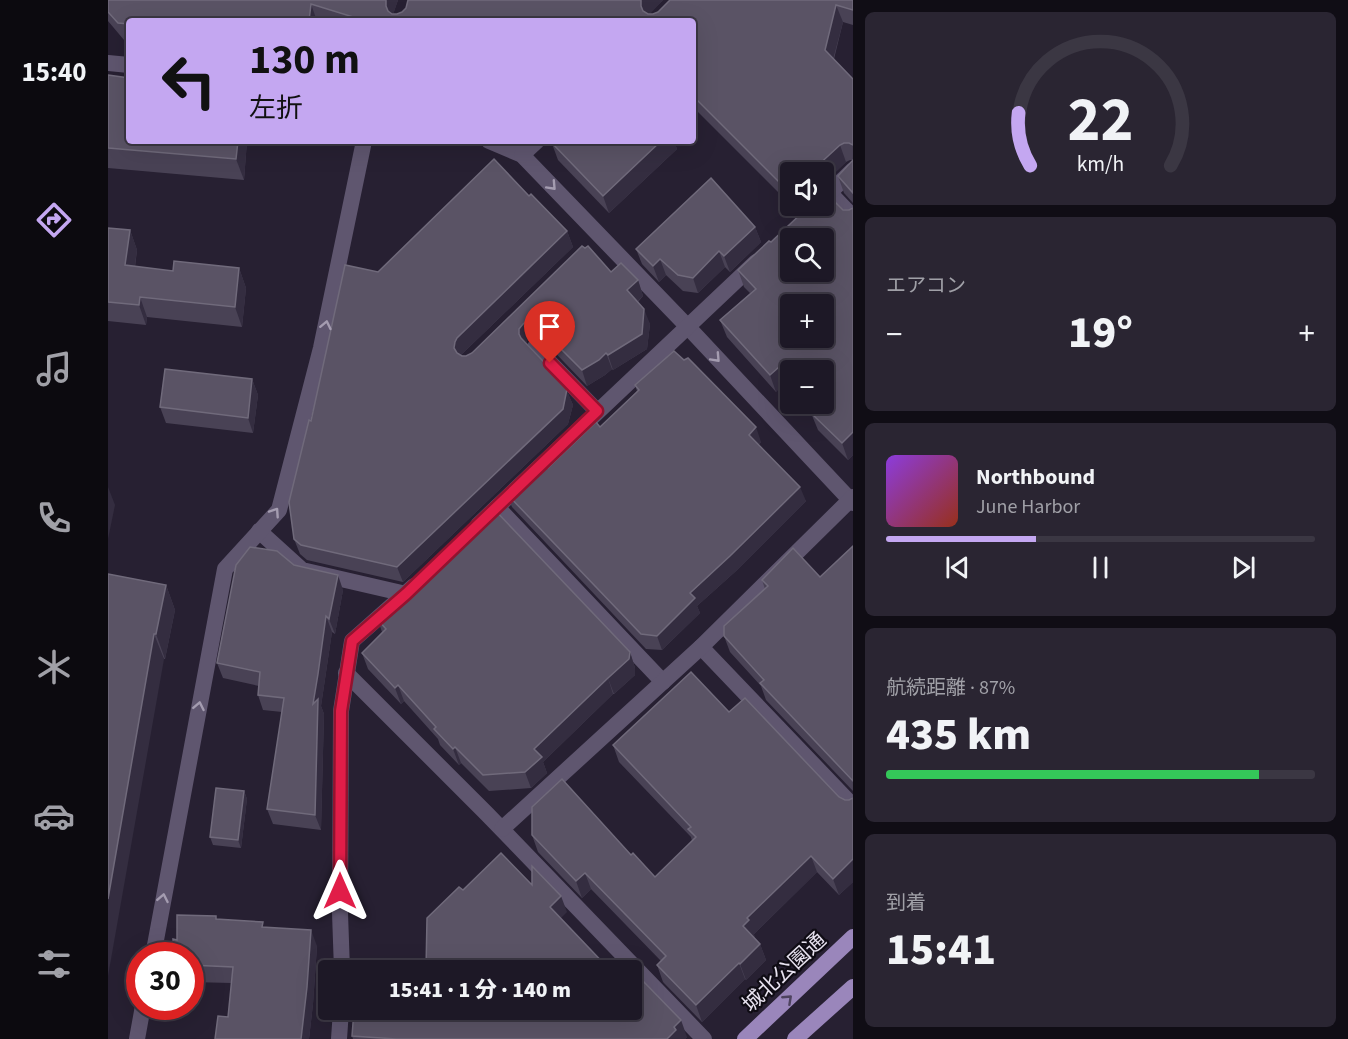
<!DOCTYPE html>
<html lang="ja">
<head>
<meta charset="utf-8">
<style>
	:root { --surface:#1d1826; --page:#2a2532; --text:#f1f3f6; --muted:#a0a0a7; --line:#3b3743; --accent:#c4a7f1 }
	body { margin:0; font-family:"Source Sans 3","Noto Sans JP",sans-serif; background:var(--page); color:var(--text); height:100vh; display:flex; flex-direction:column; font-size:22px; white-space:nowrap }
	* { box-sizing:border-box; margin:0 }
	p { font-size:20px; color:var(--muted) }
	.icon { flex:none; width:33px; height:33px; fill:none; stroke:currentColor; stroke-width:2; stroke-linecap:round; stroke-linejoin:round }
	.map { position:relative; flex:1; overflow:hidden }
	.side { display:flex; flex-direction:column; gap:12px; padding:12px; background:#100d15; width:495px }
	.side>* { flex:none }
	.hud { position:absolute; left:18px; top:18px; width:570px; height:126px; border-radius:6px; box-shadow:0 6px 24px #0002,0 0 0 2px var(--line); background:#c4a7f1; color:#111; overflow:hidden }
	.fabs { position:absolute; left:672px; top:162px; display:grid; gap:12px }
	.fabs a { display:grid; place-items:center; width:54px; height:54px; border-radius:6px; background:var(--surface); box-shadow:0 6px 24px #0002,0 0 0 2px var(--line); font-size:30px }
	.speed { position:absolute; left:18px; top:942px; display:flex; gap:12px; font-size:30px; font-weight:700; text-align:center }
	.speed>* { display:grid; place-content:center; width:78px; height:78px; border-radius:50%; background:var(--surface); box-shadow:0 6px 24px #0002,0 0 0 2px var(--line); line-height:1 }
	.speed .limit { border:9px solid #d22; background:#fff; color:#111 }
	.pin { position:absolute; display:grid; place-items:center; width:51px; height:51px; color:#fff; margin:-62px -26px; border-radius:50% 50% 50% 0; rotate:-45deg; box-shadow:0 0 6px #0007 }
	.pin .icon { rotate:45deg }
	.me { position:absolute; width:66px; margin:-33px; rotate:0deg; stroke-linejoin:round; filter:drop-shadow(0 0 4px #0008) }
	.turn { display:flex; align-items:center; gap:21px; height:126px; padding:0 24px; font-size:27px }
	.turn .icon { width:78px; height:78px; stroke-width:2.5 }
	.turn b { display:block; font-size:42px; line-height:51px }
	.big { font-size:45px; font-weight:800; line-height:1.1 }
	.side .widget { flex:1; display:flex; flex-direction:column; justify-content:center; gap:9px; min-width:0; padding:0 21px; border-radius:9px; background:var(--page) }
	.side .dial { align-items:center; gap:0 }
	.dial svg { height:156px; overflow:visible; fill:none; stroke:var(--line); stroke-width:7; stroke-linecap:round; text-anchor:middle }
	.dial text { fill:var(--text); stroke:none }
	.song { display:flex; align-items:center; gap:18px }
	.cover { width:72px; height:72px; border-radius:9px; background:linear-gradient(135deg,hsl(270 70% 55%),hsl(10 70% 35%)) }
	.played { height:6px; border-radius:3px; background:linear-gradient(90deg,var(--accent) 35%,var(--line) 35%) }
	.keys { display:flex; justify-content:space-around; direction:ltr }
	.heat { display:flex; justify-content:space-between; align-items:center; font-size:33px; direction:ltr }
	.charge { height:9px; border-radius:4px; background:linear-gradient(90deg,#34c759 87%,var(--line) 0) }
	.trip { position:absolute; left:210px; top:960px; width:324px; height:60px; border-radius:6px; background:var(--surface); box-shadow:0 6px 24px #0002,0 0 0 2px var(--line); font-weight:800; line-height:60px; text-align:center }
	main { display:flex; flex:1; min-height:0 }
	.tabs { display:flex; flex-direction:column; width:108px; justify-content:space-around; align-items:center; background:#0c0a0f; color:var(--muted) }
	.tabs .icon { width:42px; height:42px }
	.tabs .on { color:var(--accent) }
	.tabs b { font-size:27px; color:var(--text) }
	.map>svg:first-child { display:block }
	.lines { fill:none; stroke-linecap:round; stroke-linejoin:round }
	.service { stroke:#5f566f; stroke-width:16 }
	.minor { stroke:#5f566f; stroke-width:16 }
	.tertiary { stroke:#5f566f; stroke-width:16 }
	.primary { stroke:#9a86bb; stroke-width:16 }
	.wall { fill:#494255 }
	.shaded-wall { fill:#342d40 }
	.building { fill:#5a5365; stroke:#706a7b; stroke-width:1.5; fill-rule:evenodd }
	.oneway { stroke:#a49cb0 }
	.oneway2 { stroke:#4e435f }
	.route-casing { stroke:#92132f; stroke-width:15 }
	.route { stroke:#e11d48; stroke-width:10 }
	.labels { text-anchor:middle; stroke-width:4.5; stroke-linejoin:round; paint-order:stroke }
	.street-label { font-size:21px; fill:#e8e3f0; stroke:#0f0c14 }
</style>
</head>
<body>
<main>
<nav class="tabs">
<b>15:40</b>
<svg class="icon on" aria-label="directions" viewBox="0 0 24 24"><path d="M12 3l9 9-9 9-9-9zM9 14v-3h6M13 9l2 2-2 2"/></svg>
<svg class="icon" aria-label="music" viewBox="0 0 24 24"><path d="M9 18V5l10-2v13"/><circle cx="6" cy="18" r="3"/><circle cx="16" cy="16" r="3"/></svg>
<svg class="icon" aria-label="phone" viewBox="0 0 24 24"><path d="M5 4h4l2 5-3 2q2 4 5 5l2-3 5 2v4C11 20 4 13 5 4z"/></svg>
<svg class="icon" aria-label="climate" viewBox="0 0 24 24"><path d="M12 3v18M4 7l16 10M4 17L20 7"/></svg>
<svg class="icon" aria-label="car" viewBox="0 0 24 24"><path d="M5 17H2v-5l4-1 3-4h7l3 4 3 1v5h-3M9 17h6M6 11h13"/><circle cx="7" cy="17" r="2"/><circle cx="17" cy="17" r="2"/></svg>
<svg class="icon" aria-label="filters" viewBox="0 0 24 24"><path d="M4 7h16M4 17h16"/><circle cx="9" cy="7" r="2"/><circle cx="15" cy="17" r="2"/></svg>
</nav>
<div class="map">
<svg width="745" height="1039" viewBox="0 0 745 1039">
	<rect width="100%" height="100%" fill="#272032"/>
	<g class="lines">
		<g class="service">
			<path d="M427 347 489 411"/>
			<path d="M389 507 555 682"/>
			<path d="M593 647 745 806"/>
		</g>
		<g class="minor">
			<path d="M0 63 21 65"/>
			<path d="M381 141 414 155 579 326 745 503"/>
			<path d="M721 192 745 217"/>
			<path d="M716 198 745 170"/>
			<path d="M370 525 648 262"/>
			<path d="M151 531 194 570 298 594"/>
			<path d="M238 673 379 814 596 1039"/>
			<path d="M394 829 593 647 745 497"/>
			<path d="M45 956 117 569 171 510 213 348 256 141"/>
			<path d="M234 970 232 913 233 711 244 641 306 586"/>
			<path d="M29 1039 35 1006"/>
			<path d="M231 1039 233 1010"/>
		</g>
		<path class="tertiary" d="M414 155 429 141"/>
		<g class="primary">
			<path d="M637 1039 745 937"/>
			<path d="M687 1039 745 987"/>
		</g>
	</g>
	<g class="wall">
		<path d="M0 0H290L285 14H289L555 0 541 14H545L745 0V25L735 22 726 59 745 79V160H742L738 162 716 183V172H682V204L585 107V21H21V41L16 40 0 21Z"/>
		<path d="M0 75 21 141H139L136 180 0 168Z"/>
		<path d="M443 141H566L569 149 501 213 450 160Z"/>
		<path d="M745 160V203L736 193 730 176Z"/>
		<path d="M421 196 459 231 465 247 353 355 358 356 503 272 530 280 535 296 530 302 542 324 539 349 505 370 504 369 497 375 479 386 434 339 429 337H425L420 339 418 343 457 387 465 405 460 424 295 582 199 560 192 554 186 539 203 421Z"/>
		<path d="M697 207 741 210 745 208V455L740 460 710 430 703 413 712 404H711H716V370H682L668 392 619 337 612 320 642 293 636 287 630 270 663 242 697 209Z"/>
		<path d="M647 227 653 242 622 272 617 267 590 293 575 291 558 275 551 282 534 264 528 249Z"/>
		<path d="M0 228 22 230 29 250 27 267 65 271 131 268 138 288 134 327 39 317 38 325 0 321Z"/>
		<path d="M144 379 150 395 145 433 58 423 52 407Z"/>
		<path d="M527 385 653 442 650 445 698 501 628 571 589 606 592 613 554 650 538 649 404 507 398 493 446 447 450 458 492 427 529 391Z"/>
		<path d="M383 506 522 652 527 668V675L506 694H505L435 762 439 773 423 788 381 791 353 763 351 765 332 745 330 739 296 701 293 704 260 669 254 653 274 632 270 620 315 578 313 573Z"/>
		<path d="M745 546V791L658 700 653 686 622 652 616 636 657 589 654 580 712 577Z"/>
		<path d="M186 565 235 590 227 634 224 632 213 706 216 714 213 830 165 824 159 809 174 712 155 710 150 695 151 686 115 678 109 663Z"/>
		<path d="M0 574 58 585 67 610 57 659H56Z"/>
		<path d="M621 712 731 797 737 800H741L745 798V882L731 895 709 872 646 934V937L652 944 658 960 638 980 637 979 594 1022 555 982 549 965 553 961 483 889 474 898 430 852 424 835 523 855 547 877 584 841 583 837 511 762 505 745Z"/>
		<path d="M136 791 139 799 133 848 105 845 102 837Z"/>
		<path d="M109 919 157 927 209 946 205 1004 201 1039H107L120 1017 124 983 82 982V956L69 940Z"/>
		<path d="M244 1036 579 1037 577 1039H245Z"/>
	</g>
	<g class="shaded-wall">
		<path d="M278 0H290L284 18 278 6Z"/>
		<path d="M533 0H555L542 14 539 18 533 6Z"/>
		<path d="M203 4 209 21H201Z"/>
		<path d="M728 5 735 22 723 67 717 50Z"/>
		<path d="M130 141H139L136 180 128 159Z"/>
		<path d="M553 141H566L569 149 501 213 495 196Z"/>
		<path d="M732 145 738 162 716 183V172H704L707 168Z"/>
		<path d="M686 206H692L688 210Z"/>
		<path d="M647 227 653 242 622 272 616 256Z"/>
		<path d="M22 230 29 250 24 285 17 265Z"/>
		<path d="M459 231 465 247 355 353 352 358 346 348 347 342 349 338Z"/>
		<path d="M611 251 617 267 590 293 585 278Z"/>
		<path d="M552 259 558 275 551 282 545 266Z"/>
		<path d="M131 268 138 288 134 327 127 307Z"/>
		<path d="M530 280 535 296 525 306 519 290Z"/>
		<path d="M32 297 39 317 38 325 31 305Z"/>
		<path d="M536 309 542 324 539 349 505 370 500 355Z"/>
		<path d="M415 324 420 339 417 345 411 334V329Z"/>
		<path d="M498 353 504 369 497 375 479 386 474 370Z"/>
		<path d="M680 359 684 370H682V379L668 392 662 375Z"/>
		<path d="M144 379 150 395 145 433 140 418Z"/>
		<path d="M455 382 465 405 460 424 295 582 289 567Z"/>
		<path d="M648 427 653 442 646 449 641 435Z"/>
		<path d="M745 432V455L740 460 734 443Z"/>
		<path d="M446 447 451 462 441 467Z"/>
		<path d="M0 487 7 505 0 539Z"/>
		<path d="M692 487 698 501 628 571 589 606 592 613 554 650 549 636 582 593Z"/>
		<path d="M230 575 235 590 227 634 221 619Z"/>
		<path d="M58 585 67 610 57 659 48 634Z"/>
		<path d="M218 616 224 632 213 706 216 714 213 830 207 815 205 704Z"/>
		<path d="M46 634 56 659 0 976V899Z"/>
		<path d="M522 652 527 668V675L506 694 500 678Z"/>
		<path d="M500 678 505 694 435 762 439 773 423 788 417 772 426 749Z"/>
		<path d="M290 685 296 701 293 704 287 688Z"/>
		<path d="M347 747 353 763 351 765 345 749Z"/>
		<path d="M136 791 139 799 133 848 130 840Z"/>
		<path d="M703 856 709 872 646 934 647 937 641 942 635 926 639 918Z"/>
		<path d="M745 859V882L731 895 725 879Z"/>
		<path d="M477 873 483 889 474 898 468 881Z"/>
		<path d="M453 896 459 912 448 923 442 907Z"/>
		<path d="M203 930 209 946 205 1004 201 1039H193Z"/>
		<path d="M652 944 658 960 638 980 632 964Z"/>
		<path d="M631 963 637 979 594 1022 588 1005Z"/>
		<path d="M573 1020 579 1037 577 1039H559L566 1027Z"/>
	</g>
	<g class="building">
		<path d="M0 0H278V6L280 11 284 14H289L294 12 298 8 300 0H533V6L535 11 540 14H545L550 12 562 0H745V10L728 5 717 50 745 79V145L741 143H736L732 145 707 168 704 172H682V193L585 96V21H258L203 4 201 21H21V24L10 23 0 12Z"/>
		<path d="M0 75 21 78V141H130L128 159 0 148Z"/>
		<path d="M443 141H553L495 196 444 143Z"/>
		<path d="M386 159 421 196 423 194 459 231 349 338 347 342 346 348 349 353 354 356H358L364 353 474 246 477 248 480 246 503 272 513 263 530 280 519 290 536 309 534 334 500 355 498 353 491 360 474 370 428 324 424 321H419L415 324 411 329V334L413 338 455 382 454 383 459 389 455 409 289 567 193 545 186 539 181 502 201 420 203 421 237 265 270 272Z"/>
		<path d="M745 160V193L730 176Z"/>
		<path d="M603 178 647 227 616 256 611 251 585 278 570 275 552 259 545 266 528 249Z"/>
		<path d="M716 191 735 210H741L745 208V432L734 443 703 413 713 404H716V401L717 400 716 398V370H691L680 359 662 375 612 320 648 289 630 270 661 241 663 242 698 209 697 207 699 206H716ZM682 238H716V272H682ZM682 304H716V338H682Z"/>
		<path d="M0 228 22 230 17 265 65 271 66 261 131 268 127 307 32 297 31 305 0 302Z"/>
		<path d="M566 351 576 360 580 358 648 427 641 435 692 487 622 556 582 593 587 598 549 636 533 634 398 493 446 447 441 467 488 422 492 427 531 390 527 385Z"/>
		<path d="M57 369 144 379 140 418 52 407Z"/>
		<path d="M383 506 522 652 521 659 500 678 426 749 434 757 417 772 375 775 347 747 345 749 326 729 328 727 290 685 287 688 254 653 278 629 270 620 319 574 313 573Z"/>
		<path d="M745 546V781L652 683 656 680 616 636V626L660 586 654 580 685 548 712 577Z"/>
		<path d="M142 547 169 551 186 565 230 575 221 619 218 616 210 674 205 704 210 699 207 815 159 809 176 698 150 695 152 672 109 663 128 565Z"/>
		<path d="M0 574 58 585 48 634H46L0 899Z"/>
		<path d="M583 672 621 712 637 698 731 797 737 800H741L745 798V859L725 879 703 856 639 918 641 920 635 926 652 944 632 964 631 963 588 1005 549 965 558 956 477 873 468 881 424 835V807L454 779 523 855 525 853 547 877 588 837 580 829 583 827 505 745Z"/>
		<path d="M108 788 136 791 130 840 102 837Z"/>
		<path d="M393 853 424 885V866L453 896 442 907 502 970H318L319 918 351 887 355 890Z"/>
		<path d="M69 915 108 916V919L155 922 154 927 203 930 199 987 193 1039H107L110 1016 120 1017 125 967 82 965V956H65V939L69 940Z"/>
		<path d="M534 980 573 1020 566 1027 568 1030 559 1039H288L244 1036 246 1010H524V988L525 989Z"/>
	</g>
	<defs><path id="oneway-chevron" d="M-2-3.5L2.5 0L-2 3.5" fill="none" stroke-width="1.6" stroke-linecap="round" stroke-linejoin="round" transform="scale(1.5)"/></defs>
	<g class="oneway">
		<use href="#oneway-chevron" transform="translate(444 186) rotate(47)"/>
		<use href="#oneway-chevron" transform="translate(218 325) rotate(-78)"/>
		<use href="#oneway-chevron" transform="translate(608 358) rotate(47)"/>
		<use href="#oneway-chevron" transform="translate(167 512) rotate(-56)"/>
		<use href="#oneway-chevron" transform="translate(91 706) rotate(-79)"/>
		<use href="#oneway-chevron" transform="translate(55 898) rotate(-79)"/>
	</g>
	<use class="oneway2" href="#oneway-chevron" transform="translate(680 999) rotate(-43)"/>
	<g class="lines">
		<defs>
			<path id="route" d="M232 891 233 711 244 641 298 594 489 411 442 363"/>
		</defs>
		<use href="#route" class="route-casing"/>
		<use href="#route" class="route"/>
	</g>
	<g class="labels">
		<g class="street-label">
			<text transform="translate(676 972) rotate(-43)" y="7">城北公園通</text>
		</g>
	</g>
</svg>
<div class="fabs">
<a><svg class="icon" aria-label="sound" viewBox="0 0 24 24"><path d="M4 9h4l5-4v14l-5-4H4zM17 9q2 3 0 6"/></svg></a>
<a><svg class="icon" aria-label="search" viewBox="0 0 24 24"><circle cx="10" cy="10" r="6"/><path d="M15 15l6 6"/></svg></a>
<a>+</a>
<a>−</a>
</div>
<div class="speed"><div class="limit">30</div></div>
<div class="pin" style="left:442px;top:363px;background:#d93025"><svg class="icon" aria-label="arrive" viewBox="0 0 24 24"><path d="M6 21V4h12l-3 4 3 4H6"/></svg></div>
<svg class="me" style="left:232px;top:891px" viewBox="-20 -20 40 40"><path d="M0-17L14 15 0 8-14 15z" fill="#e11d48" stroke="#fff" stroke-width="4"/></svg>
<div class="trip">15:41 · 1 分 · 140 m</div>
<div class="hud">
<div class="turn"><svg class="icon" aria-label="left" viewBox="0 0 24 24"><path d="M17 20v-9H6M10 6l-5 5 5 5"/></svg><div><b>130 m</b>左折</div></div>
</div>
</div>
<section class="side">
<div class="widget dial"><svg viewBox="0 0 100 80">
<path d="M14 69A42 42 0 1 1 86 69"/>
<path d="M14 69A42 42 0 0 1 8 42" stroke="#c4a7f1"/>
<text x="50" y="56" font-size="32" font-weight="700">22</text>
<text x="50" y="72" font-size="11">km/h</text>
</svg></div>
<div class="widget"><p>エアコン</p>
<div class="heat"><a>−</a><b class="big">19°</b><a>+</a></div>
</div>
<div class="widget">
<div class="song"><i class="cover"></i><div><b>Northbound</b><p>June Harbor</p></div></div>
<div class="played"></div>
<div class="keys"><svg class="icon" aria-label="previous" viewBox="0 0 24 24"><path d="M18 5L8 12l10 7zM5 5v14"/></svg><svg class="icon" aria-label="pause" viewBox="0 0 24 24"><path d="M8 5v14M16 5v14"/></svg><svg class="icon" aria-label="next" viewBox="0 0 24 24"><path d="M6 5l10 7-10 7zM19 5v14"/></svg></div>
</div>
<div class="widget"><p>航続距離 · 87%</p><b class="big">435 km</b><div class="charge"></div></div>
<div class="widget"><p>到着</p><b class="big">15:41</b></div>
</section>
</main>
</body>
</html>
